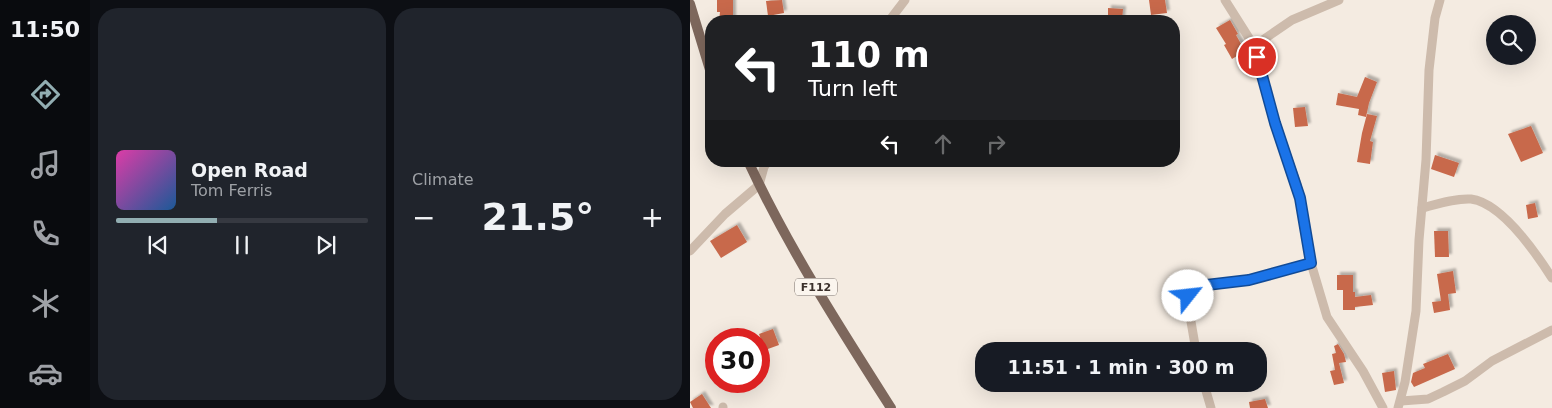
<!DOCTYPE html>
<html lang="en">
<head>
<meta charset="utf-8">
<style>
	:root { --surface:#171b24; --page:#20242c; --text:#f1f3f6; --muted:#9ea1a6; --line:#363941; --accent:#92aeb2 }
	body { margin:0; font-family:"DejaVu Sans",sans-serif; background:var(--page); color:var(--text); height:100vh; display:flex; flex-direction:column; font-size:19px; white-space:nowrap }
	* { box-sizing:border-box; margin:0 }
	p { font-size:16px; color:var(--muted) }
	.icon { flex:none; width:28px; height:28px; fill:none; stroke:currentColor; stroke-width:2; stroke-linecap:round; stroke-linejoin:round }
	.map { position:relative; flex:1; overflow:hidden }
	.drawer { display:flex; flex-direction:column; gap:8px; padding:8px; background:#0d0f14; width:600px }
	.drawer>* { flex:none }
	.banner { position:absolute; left:15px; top:15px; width:475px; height:152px; border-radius:20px; box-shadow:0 5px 20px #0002; background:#202124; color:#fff; overflow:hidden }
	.tools { position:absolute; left:796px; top:15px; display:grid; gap:10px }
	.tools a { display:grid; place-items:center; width:50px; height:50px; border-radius:50%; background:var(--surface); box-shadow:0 5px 20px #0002; font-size:25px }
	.speed { position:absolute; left:15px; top:328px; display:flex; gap:10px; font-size:25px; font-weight:700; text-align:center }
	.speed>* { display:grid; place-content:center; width:65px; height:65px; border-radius:50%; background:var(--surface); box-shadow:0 5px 20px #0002; line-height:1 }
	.speed .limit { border:8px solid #d22; background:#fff; color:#111 }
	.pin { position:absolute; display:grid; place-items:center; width:42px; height:42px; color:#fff; margin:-21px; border:2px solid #fff; border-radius:50%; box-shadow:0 1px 5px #0007 }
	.me { position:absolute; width:55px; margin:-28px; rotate:61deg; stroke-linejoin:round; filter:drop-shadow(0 0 4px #0008) }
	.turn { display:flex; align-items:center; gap:18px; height:105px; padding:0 20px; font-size:22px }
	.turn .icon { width:65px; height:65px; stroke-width:2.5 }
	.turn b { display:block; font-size:35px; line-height:42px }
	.lanes { display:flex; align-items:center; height:48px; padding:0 20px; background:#0003; justify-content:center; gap:25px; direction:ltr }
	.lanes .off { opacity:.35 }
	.big { font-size:38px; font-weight:700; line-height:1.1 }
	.drawer .card { flex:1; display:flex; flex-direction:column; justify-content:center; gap:8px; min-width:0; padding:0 18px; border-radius:20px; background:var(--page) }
	.song { display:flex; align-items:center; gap:15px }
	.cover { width:60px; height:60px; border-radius:8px; background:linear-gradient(135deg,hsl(320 70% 55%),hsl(210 70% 35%)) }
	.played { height:5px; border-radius:2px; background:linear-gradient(90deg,var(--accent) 40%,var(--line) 40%) }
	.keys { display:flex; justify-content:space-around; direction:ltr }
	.heat { display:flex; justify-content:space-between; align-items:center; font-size:28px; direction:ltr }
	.drawer .tiles { flex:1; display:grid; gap:8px; grid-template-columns:repeat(2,1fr) }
	.trip { position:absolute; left:285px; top:342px; width:292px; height:50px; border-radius:20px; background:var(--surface); box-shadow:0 5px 20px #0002; font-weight:700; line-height:50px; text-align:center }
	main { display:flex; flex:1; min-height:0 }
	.dock { display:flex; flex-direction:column; width:90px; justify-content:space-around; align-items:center; background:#090b0e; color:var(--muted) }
	.dock .icon { width:35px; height:35px }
	.dock .selected { color:var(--accent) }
	.dock b { font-size:22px; color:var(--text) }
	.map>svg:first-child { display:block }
	.building { fill:#c8694b; filter:url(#shadow) }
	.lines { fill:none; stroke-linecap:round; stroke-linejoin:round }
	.minor { stroke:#cdbbac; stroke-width:9 }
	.major { stroke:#7d675c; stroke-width:10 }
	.route-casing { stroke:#114b97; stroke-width:12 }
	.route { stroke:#1a73e8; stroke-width:9 }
	.labels { text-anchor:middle; stroke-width:5; stroke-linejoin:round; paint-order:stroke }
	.shield { fill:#fbf5ee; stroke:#756b66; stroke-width:1 }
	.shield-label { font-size:11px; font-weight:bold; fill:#3b302b }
</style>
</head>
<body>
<main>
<nav class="dock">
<b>11:50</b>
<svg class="icon selected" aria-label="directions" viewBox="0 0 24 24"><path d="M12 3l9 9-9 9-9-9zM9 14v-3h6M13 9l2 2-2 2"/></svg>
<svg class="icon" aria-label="music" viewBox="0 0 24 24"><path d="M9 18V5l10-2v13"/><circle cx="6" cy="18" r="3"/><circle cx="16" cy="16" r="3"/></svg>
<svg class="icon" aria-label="phone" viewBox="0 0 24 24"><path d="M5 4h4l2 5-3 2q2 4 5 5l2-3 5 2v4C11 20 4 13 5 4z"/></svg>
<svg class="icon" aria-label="climate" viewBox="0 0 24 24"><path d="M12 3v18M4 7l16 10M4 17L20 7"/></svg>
<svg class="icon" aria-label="car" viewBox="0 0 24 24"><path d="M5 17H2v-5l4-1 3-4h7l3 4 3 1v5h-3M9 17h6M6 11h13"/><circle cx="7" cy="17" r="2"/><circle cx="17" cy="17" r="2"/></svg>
</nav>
<section class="drawer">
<div class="tiles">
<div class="card">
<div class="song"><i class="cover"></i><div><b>Open Road</b><p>Tom Ferris</p></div></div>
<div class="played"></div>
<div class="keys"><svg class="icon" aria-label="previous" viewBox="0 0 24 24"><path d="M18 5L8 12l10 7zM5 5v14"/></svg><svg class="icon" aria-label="pause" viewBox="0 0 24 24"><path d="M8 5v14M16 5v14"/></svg><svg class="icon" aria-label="next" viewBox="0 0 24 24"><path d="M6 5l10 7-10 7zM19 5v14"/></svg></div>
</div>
<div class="card"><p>Climate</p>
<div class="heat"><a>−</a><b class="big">21.5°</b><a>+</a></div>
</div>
</div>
</section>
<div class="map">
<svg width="862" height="408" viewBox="0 0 862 408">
	<defs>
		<filter id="shadow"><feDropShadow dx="3" dy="-3" stdDeviation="1" flood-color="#0004"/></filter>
	</defs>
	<rect width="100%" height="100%" fill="#f4ebe1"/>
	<g class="building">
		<path d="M27 0H43V21H29L30 12H27Z"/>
		<path d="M92 0 94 13 78 16 76 1Z"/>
		<path d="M459 0H475L477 13 461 15Z"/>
		<path d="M418 8 433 9 432 21H418Z"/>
		<path d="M540 20 548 34 546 35 555 51 542 59 534 45 536 44 526 28Z"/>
		<path d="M675 77 687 82 679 103 676 117 668 115 669 109 646 105 648 93 667 97Z"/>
		<path d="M615 107 618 126 605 127 603 108Z"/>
		<path d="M677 114 687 116 680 141 683 142 680 164 667 162 672 133Z"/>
		<path d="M841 126 853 153 831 162 818 134Z"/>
		<path d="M745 155 769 163 764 177 741 169Z"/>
		<path d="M845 203 848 217 838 219 836 205Z"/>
		<path d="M47 225 57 242 31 258 20 241Z"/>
		<path d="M744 231H758L759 257H745Z"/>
		<path d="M763 271 766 293 758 294 760 310 744 313 742 302 751 301 747 274Z"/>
		<path d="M647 275H663V292H665V297L681 295 683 305 665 307V310H653V290H647Z"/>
		<path d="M83 329 89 345 75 350 69 334Z"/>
		<path d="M648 344 654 354 656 362 649 363 654 383 644 385 640 371 645 370 642 354 646 353 644 346Z"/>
		<path d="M758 354 765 369 724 387 721 382 723 373 735 368 733 364Z"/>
		<path d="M704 371 706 390 695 392 692 373Z"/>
		<path d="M12 394 21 408H3L0 402Z"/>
		<path d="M575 399 578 408H560L559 402Z"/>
	</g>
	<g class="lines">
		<g class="minor">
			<path d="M535 0 564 46 571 67 585 123 607 184 621 263 637 317 673 371 693 408"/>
			<path d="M199 21 215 0"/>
			<path d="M564 46 602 20 649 0"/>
			<path d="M732 208C747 204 765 198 781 199 812 203 846 253 862 278"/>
			<path d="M0 251 35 214 69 185 74 167 78 161"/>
			<path d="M506 351 498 304V296L503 288 559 280 621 263"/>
			<path d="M514 384 521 408"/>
			<path d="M711 401 738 399 753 392 775 381 802 361 862 330"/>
			<path d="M33 407V408"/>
			<path d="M708 408 715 382 726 311 729 240 736 160 739 70 745 18 750 0"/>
		</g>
		<g class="major">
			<path d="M0 4 21 73"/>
			<path d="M58 161C98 247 150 328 201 408"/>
		</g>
	</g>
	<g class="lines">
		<defs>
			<path id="route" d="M498 296 503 288 508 286 559 280 621 263 610 198 585 123 567 57"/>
		</defs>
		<use href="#route" class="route-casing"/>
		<use href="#route" class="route"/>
	</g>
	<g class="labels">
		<rect class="shield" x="105" y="278.5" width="42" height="17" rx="4"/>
		<g class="shield-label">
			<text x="126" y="291">F112</text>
		</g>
	</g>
</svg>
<div class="tools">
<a><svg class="icon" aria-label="search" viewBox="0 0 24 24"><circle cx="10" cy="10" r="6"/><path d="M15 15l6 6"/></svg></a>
</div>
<div class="speed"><div class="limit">30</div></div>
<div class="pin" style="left:567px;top:57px;background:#d93025"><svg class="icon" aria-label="arrive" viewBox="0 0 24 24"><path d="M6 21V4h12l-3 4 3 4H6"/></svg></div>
<svg class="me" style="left:498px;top:296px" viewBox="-20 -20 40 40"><circle r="19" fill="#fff"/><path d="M0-13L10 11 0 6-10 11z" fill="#1a73e8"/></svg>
<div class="trip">11:51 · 1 min · 300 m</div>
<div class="banner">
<div class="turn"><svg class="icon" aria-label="left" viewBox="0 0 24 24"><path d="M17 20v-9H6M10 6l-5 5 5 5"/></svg><div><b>110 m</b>Turn left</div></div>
<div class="lanes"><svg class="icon" aria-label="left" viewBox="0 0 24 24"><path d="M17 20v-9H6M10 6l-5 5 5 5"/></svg><svg class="icon off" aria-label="ahead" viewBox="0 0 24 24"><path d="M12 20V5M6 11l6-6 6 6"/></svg><svg class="icon off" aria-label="right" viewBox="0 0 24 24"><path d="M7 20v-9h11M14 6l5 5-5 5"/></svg></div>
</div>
</div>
</main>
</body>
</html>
